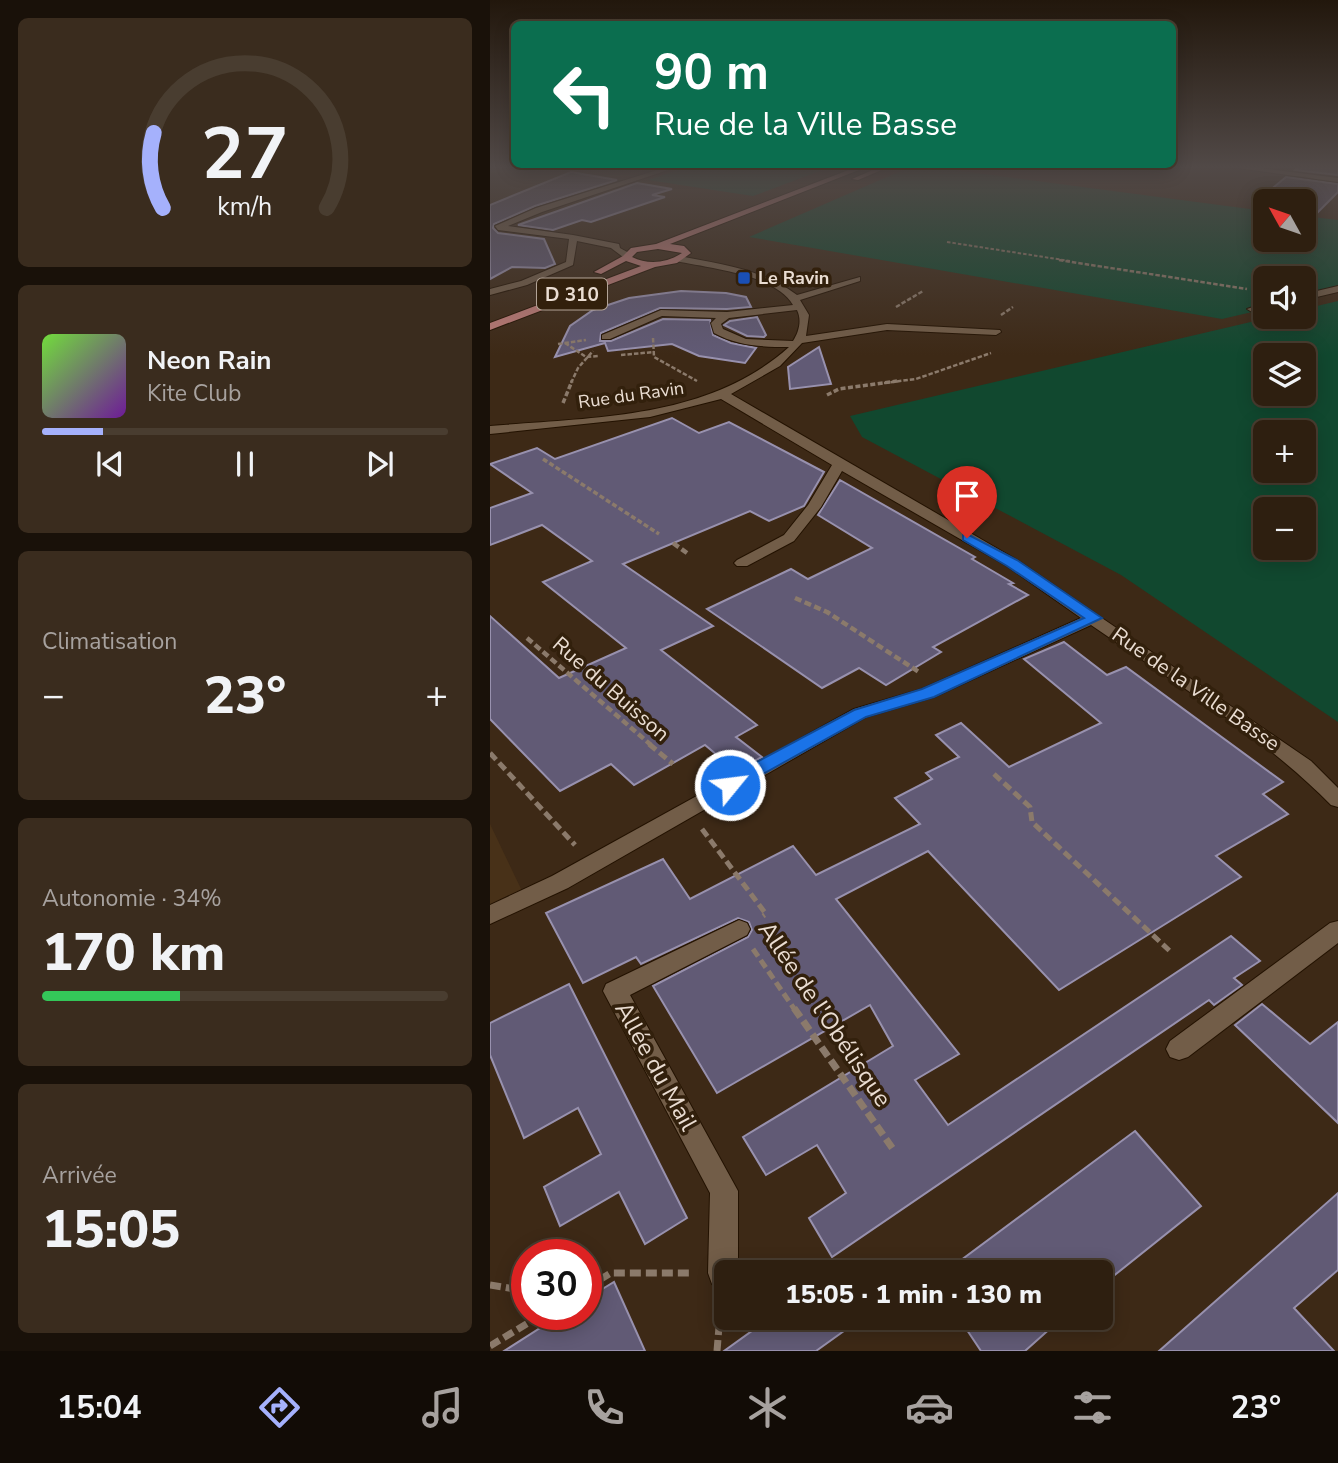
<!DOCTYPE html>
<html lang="fr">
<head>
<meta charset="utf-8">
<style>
	:root { --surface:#2e1f10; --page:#3a2c1e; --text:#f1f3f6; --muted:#a7a29f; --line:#493d30; --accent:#a5b1fc }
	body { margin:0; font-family:"Nunito Sans",sans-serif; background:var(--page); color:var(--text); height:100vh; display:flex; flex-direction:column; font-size:26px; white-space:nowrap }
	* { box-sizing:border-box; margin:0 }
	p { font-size:23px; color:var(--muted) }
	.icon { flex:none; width:38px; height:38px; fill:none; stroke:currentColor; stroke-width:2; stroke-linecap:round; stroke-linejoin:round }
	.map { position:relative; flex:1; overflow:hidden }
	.details { display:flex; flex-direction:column; gap:18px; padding:18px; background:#191109; width:490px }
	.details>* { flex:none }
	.top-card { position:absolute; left:21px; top:21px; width:665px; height:147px; border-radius:10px; box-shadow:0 4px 18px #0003,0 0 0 2px var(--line); background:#0b6e4f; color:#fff; overflow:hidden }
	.needle { width:46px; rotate:310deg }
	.controls { position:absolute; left:763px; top:189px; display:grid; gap:14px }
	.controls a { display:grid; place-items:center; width:63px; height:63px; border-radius:10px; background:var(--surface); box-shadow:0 4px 18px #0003,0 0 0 2px var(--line); font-size:35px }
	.speed { position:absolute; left:21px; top:1239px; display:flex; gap:14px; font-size:35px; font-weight:700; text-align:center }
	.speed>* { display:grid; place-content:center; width:91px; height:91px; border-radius:50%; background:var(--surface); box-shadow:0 4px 18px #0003,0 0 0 2px var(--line); line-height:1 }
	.speed .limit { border:10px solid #d22; background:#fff; color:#111 }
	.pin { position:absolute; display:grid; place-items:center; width:60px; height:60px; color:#fff; margin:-72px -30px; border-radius:50% 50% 50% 0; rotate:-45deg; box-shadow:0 0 7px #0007 }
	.pin .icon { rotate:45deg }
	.me { position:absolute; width:77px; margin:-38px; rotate:61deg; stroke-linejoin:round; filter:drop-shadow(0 0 5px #0008) }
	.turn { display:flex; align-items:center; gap:24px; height:147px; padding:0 28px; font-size:32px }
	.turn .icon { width:91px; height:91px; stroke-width:2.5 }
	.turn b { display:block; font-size:49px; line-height:60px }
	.big { font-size:52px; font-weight:800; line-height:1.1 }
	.details .widget { flex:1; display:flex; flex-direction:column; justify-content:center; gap:10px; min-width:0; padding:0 24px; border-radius:10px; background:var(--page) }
	.details .dial { align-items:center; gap:0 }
	.dial svg { height:182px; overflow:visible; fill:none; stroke:var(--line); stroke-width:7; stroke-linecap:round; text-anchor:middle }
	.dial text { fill:var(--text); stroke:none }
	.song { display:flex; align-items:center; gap:21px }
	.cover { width:84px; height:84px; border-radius:10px; background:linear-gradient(135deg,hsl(100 70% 55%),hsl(280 70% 35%)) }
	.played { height:7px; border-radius:4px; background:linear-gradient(90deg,var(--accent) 15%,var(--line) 15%) }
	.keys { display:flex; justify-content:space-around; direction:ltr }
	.heat { display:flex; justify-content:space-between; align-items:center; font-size:38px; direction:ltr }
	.charge { height:10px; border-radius:5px; background:linear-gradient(90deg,#34c759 34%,var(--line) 0) }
	.trip { position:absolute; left:224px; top:1260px; width:399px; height:70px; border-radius:10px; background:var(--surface); box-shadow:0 4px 18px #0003,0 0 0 2px var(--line); font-weight:800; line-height:70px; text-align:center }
	.dock { display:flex; height:112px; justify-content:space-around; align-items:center; background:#120c06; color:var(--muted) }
	.dock .icon { width:49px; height:49px }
	.dock .active { color:var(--accent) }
	.dock b { font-size:32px; color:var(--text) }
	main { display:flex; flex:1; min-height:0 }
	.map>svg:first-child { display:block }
	.built { fill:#483118 }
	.green { fill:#11482f; fill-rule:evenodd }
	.building { fill:#615a75; stroke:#9891ae; stroke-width:2 }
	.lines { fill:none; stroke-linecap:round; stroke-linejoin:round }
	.minor-casing { stroke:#231201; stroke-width:2 }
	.major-casing { stroke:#231201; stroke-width:2 }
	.path-far5 { stroke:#8b7a6b; stroke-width:2; stroke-dasharray:3.5 2; stroke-linecap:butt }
	.path-far4 { stroke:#8b7a6b; stroke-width:2.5; stroke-dasharray:4.5 2; stroke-linecap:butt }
	.path-far3 { stroke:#8b7a6b; stroke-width:3.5; stroke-dasharray:5 2.5; stroke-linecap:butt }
	.path-far2 { stroke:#8b7a6b; stroke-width:4.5; stroke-dasharray:7 3.5; stroke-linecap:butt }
	.path-far1 { stroke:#8b7a6b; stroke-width:5; stroke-dasharray:9 4.5; stroke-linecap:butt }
	.path { stroke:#8b7a6b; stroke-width:7; stroke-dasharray:11 5; stroke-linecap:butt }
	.minor { fill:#725d48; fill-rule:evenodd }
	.major { fill:#be7c77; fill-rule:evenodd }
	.route { fill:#1a73e8; stroke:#114b97; stroke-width:2 }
	.transit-dot { fill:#1a4fb4; stroke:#32200c; stroke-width:2.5 }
	.labels { text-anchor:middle; stroke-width:7; stroke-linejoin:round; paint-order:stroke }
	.far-poi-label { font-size:18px; font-weight:bold; fill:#eaddd2; stroke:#32200c; text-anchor:start }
	.far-street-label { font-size:18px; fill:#eaddd2; stroke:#32200c }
	.shield { fill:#32200c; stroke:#b3a497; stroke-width:2 }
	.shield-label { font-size:19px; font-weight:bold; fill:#eaddd2 }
	.street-label { font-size:21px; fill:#eaddd2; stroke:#32200c }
	.near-street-label { font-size:24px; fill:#eaddd2; stroke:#32200c }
</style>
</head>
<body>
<main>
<section class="details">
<div class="widget dial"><svg viewBox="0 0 100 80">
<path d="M14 69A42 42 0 1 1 86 69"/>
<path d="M14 69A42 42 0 0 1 10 36" stroke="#a5b1fc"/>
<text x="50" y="56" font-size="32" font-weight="700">27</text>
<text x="50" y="72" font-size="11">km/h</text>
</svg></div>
<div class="widget">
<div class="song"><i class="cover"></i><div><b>Neon Rain</b><p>Kite Club</p></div></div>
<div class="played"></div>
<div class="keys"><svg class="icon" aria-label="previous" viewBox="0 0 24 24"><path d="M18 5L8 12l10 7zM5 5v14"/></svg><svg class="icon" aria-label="pause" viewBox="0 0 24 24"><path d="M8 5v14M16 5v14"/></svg><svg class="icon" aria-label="next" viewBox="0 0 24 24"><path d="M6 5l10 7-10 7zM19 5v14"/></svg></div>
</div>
<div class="widget"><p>Climatisation</p>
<div class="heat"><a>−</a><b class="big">23°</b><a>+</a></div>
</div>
<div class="widget"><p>Autonomie · 34%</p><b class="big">170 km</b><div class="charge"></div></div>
<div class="widget"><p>Arrivée</p><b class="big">15:05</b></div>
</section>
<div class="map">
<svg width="848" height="1351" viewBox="0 0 848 1351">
	<rect width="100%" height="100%" fill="#3d2916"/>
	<g class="built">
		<path d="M2 166H170L133 178 88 171 0 173Z"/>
		<path d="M0 824 32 891 0 905Z"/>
	</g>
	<g class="green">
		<path d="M199 166H343L263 196 158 180Z"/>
		<path d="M434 166 775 211V240H814V216L848 220V292L814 300V278H775V309L732 319 259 237 420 167Z"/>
		<path d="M848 301V722L631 575 372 437 360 416 782 317H814V309ZM775 355H814V394H775ZM775 432H814V471H775ZM775 509H814V548H775Z"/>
	</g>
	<g class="building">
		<path d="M809 166H848V175L805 170Z"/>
		<path d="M81 172 127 180 45 206 4 224 3 228 8 233 54 239 65 264 55 268 22 267 0 279V205Z"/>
		<path d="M796 177 848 184V192L814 226V201H767Z"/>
		<path d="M147 183 182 189 162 195 175 197 101 222 92 220 63 230 28 225Z"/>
		<path d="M191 291 236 293 256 297 261 307 237 309 170 308 111 333 110 341H121L173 319 220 320 223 335 241 343 266 348 255 363 209 356 182 344 118 351 115 343 65 357 80 326 103 310 139 298Z"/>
		<path d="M267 317 276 335 274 337 257 336 234 325 240 321Z"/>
		<path d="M329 347 341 384 300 389 298 367Z"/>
		<path d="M182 418 209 433 239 422 334 472 314 506 279 521 260 511 133 564 223 626 171 650 267 725 246 737 272 757 246 771 215 745 144 785 121 764 70 791 0 719V616L69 678 136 648 53 582 102 561 52 525 0 545V508L42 493 0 464 47 448 65 459Z"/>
		<path d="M350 480 485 557 482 559 523 583 519 584 538 595 443 647 451 652 396 685 369 668 332 688 217 609 301 569 318 579 382 548 328 515Z"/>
		<path d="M574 642 617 675 636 667 793 782 773 794 798 814 726 856 751 877 569 990 438 851 346 899 469 1054 425 1080 458 1125 741 936 770 961 744 978 752 985 724 1005 719 1000 342 1257 319 1218 356 1193 327 1145 276 1175 253 1137 403 1046 380 1005 227 1093 163 986 258 937 262 930 259 922 248 918 151 964 146 957 93 983 56 913 173 859 200 899 303 846 326 875 430 824 405 798 442 779 436 773 469 757 446 735 471 723 519 767 611 723 534 659Z"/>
		<path d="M79 984 197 1218 155 1244 129 1192 70 1226 54 1187 111 1154 88 1108 34 1138 0 1055V1023Z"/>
		<path d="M772 1004 820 1044 848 1022V1123L745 1025Z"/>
		<path d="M645 1131 711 1206 611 1286V1272H455Z"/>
		<path d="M848 1193V1270L804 1308 844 1351H669Z"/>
		<path d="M124 1282 155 1351H14L72 1314H96V1299Z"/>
		<path d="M280 1318H372L326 1351H234Z"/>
		<path d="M469 1318H572L535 1351H491Z"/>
	</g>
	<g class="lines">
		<defs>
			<g id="minor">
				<path d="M180 166H190L52 212 18 226 83 235 129 244 130 248 139 253V257H133L121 248 87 241 83 265 37 285 0 295V289L31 281 76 262 79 239 8 230 5 226 46 208Z"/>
				<path d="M734 166H755L848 178V182Z"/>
				<path d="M189 256C229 264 273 269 307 295L370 277V281L310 300 319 315 316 336 397 324 510 330 511 332 506 335 397 330 312 343 290 366 241 394 527 560 821 761 848 788V807L841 805C771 734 683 682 601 625L444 697 376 717 78 888 0 924V905L62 876 364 709 432 689 591 618 517 566 352 471 331 507 304 541 257 566H247L244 563 247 560 294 535 318 505 342 465 231 399 160 417 0 434V426C102 417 218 420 299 347 272 347 248 346 224 333L221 323 226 318 172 316 120 339H112V335L171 310 237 312 303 305C285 274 218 268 186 261V257ZM307 310C312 320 309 332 303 341L256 339 233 329 231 324 239 318Z"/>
				<path d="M848 286V292L814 300V294Z"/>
				<path d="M775 303V309L762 312 757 309Z"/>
				<path d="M249 920 257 923 260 929 257 935 140 995 248 1191V1272H236V1287L233 1288 222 1284 218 1273 220 1193 113 991 116 984Z"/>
				<path d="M848 921V943L698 1057 689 1060 680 1057 676 1049 680 1041 840 923Z"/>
			</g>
			<g id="major">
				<path d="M369 166H379L180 244 194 246 201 253 187 263 165 267 0 330V323L151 266 136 261 111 274 104 272 133 256 141 248 166 244ZM168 249 192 253C177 263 158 265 142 257L147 252Z"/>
				<path d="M392 166H401L368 180 362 179Z"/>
			</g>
		</defs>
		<use href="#minor" class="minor-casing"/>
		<use href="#major" class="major-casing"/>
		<path class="path-far5" d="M457 242 580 261"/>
		<g class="path-far4">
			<path d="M569 260 757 289"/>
			<path d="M406 307 433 291"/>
			<path d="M511 315 523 307"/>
			<path d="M163 338 164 357 207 381"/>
			<path d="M75 343 96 357 108 356"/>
			<path d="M68 344 96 340"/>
			<path d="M131 355 164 352"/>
			<path d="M81 383 88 368 103 351"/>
			<path d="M394 383 426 379 501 353"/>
		</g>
		<g class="path-far3">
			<path d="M337 395 349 389 407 381"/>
			<path d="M73 403 82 381"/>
			<path d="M53 459 169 534"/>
		</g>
		<g class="path-far2">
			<path d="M183 543 197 553"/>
			<path d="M305 598 337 612 429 672"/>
			<path d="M37 638 161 745"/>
		</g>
		<g class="path-far1">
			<path d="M159 744 183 764"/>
			<path d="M0 753 85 845"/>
			<path d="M504 774 540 807 542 822 682 953"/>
			<path d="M212 829 276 914 273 916"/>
			<path d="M263 949 305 1010"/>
		</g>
		<g class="path">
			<path d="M304 1008 403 1149"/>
			<path d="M0 1285 37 1291"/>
			<path d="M96 1288 121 1273H203"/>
			<path d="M0 1346 53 1314"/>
			<path d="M227 1351 231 1303"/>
		</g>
		<use href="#minor" class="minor"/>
		<use href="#major" class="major"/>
	</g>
	<linearGradient id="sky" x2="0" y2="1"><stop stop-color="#22170c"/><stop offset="0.47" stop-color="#514947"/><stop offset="1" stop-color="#514947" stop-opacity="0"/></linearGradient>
	<rect width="848" height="355" fill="url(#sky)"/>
	<path class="route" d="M477 534 527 560 612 618 444 697 376 717 246 789H233L231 785 233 780 364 710 432 689 594 618 517 566 473 540V535Z"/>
	<rect class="transit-dot" x="247" y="271" width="14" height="14" rx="3.5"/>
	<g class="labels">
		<g class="far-poi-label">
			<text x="268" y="284">Le Ravin</text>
		</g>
		<g class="far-street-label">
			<text transform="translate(141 395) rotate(-8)" y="6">Rue du Ravin</text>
		</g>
		<rect class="shield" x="47" y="278.5" width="70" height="31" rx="5"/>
		<g class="shield-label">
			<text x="82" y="301">D 310</text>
		</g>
		<g class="street-label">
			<text transform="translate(121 689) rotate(41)" y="7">Rue du Buisson</text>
			<text transform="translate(706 689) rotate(35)" y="7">Rue de la Ville Basse</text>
		</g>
		<g class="near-street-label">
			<text transform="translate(335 1014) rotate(56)" y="8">Allée de l'Obélisque</text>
			<text transform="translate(166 1066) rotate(61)" y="8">Allée du Mail</text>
		</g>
	</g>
</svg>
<div class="controls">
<a><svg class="needle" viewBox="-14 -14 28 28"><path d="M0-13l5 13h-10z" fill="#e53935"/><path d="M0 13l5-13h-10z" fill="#a7a29f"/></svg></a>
<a><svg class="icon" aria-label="sound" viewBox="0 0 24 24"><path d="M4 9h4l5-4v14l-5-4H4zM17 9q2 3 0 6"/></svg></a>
<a><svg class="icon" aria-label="layers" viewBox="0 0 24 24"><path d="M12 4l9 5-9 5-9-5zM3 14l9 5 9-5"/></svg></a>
<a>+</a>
<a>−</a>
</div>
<div class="speed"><div class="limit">30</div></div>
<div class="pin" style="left:477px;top:538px;background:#d93025"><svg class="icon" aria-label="arrive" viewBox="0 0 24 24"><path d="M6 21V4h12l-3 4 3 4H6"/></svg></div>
<svg class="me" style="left:240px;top:785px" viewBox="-20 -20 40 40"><circle r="17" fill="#1a73e8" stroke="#fff" stroke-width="3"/><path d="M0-11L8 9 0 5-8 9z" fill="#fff"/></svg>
<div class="trip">15:05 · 1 min · 130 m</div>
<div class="top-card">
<div class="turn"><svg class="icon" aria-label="left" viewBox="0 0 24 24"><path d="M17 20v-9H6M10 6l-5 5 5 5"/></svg><div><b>90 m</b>Rue de la Ville Basse</div></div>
</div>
</div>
</main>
<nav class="dock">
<b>15:04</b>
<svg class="icon active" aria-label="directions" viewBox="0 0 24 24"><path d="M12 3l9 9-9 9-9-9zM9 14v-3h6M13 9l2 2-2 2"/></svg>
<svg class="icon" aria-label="music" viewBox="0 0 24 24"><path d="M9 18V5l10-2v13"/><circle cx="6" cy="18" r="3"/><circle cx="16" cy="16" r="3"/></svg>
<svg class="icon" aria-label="phone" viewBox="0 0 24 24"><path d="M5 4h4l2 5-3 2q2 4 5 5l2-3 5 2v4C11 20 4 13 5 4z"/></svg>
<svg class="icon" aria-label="climate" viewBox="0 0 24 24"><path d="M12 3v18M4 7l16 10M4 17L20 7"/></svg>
<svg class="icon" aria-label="car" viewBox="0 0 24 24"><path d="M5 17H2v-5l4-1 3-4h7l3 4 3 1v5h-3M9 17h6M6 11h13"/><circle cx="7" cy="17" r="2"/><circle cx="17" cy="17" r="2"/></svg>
<svg class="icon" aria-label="filters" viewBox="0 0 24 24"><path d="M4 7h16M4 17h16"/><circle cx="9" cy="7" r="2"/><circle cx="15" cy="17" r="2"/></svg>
<b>23°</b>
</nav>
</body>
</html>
